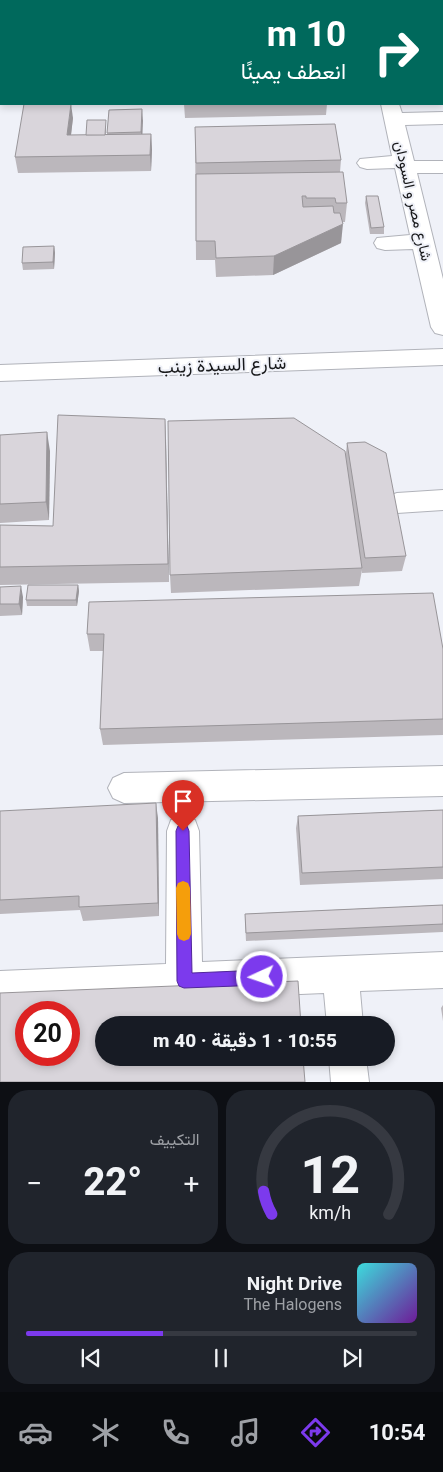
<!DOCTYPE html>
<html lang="ar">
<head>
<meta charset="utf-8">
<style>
	:root { --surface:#171b24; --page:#20242c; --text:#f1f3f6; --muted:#9ea1a6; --line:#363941; --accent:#7c3aed }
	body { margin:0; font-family:Roboto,Vazirmatn,sans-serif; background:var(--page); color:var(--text); direction:rtl; height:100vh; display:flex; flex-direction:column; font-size:19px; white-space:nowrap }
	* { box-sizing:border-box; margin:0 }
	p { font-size:16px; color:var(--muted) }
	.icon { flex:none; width:28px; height:28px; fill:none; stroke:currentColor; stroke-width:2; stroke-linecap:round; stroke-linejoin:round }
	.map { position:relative; height:1082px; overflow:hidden; direction:ltr }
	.drawer { display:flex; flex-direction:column; gap:8px; padding:8px; background:#0d0f14; flex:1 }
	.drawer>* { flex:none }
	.banner { position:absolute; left:0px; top:0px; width:444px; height:105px; box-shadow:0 2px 8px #0003; direction:rtl; background:#00695c; color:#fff; overflow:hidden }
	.speed { position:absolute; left:15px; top:1001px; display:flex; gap:10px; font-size:25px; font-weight:700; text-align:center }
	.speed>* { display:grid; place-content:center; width:65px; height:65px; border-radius:50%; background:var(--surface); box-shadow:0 2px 8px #0003; line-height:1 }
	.speed .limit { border:8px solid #d22; background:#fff; color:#111 }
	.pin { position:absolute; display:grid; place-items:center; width:42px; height:42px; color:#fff; margin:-51px -21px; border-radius:50% 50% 50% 0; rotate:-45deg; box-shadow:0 0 5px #0007 }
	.pin .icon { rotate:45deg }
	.me { position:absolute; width:55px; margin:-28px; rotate:267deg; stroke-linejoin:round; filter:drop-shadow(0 0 4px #0008) }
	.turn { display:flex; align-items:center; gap:18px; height:105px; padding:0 15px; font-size:22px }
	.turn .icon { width:65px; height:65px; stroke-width:2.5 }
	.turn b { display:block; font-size:35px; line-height:42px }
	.big { font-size:38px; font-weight:800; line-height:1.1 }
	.drawer .card { flex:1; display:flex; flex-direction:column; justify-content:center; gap:8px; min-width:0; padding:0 18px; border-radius:20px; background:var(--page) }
	.drawer .dial { align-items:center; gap:0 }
	.dial svg { height:130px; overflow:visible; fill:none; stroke:var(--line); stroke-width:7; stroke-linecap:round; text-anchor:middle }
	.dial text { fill:var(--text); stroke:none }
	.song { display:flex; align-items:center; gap:15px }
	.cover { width:60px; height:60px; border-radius:8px; background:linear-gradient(135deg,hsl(180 70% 55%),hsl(280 70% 35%)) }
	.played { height:5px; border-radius:2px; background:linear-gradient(90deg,var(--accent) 35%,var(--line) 35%) }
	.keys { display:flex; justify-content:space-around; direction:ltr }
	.heat { display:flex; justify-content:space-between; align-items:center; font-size:28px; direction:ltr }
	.drawer .tiles { flex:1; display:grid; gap:8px; grid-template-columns:1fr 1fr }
	.card:last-child { grid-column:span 2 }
	.trip { position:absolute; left:95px; top:1016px; width:300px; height:50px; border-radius:25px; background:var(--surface); box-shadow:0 2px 8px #0003; font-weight:800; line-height:50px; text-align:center; direction:rtl }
	.tabs { display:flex; height:80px; justify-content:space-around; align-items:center; background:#090b0e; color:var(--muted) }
	.tabs .icon { width:35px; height:35px }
	.tabs .current { color:var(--accent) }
	.tabs b { font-size:22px; color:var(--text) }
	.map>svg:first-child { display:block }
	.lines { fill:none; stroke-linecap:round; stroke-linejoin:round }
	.minor-casing { stroke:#b1b3ba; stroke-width:2 }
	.minor { fill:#fff; fill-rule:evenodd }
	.wall { fill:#bbb7bc }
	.shaded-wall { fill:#989599 }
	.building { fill:#d9d5db; stroke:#989599; fill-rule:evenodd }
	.route { fill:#7c3aed; stroke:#51269a }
	.slow { fill:#f59e0b }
	.labels { text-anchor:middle; stroke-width:4; stroke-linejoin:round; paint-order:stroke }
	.far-street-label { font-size:15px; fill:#18191b; stroke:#eff1f8 }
	.street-label { font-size:18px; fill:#18191b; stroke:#eff1f8 }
</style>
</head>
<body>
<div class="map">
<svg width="443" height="1082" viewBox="0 0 443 1082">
	<rect width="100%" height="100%" fill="#eff1f8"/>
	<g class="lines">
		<defs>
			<g id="minor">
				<rect x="356" y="0" width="18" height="1"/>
				<rect x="391" y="0" width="18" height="1"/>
				<rect x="442" y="30" width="1" height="10"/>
				<rect x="0" y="34" width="1" height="10"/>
				<rect x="0" y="91" width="1" height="12"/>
				<path d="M381 104H399L402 113 443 112V124L405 125 414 161H443V173H417L443 279V335L435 333 431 327 413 249 385 250 377 248 374 243 377 238 410 235 395 168 367 169 360 167 357 163 360 159 392 156Z"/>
				<path d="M443 349V365L0 381V365Z"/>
				<path d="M443 490V510L397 513 388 510 384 503 388 496 397 493Z"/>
				<path d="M443 766V796L124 803 113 798 108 788 113 778 124 773Z"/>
				<path d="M183 815 195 820 199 831 202 962 443 952V988L360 991 363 1025H327L324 993 0 1007V971L166 964 167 831 171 820Z"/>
				<path d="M329 1058H366L369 1082H331Z"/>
			</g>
		</defs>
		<use href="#minor" class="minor-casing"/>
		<use href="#minor" class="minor"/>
	</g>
	<g class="wall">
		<path d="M184 104H327L326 115 185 118Z"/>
		<path d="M142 109V134H151L152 150 151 171 18 173 15 157 73 118 71 135H86L106 126V135H107L109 110Z"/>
		<path d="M195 127 341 160 340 172 347 203 345 222H342L341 243 273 275 216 277 215 260H196Z"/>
		<path d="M366 196 384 227V234H370L365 203Z"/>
		<path d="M54 246 55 253 54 269 23 270 22 263Z"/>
		<path d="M165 419 169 582 0 585V525L53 526Z"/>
		<path d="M0 435 50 451 49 520 0 523Z"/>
		<path d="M347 443 406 556 402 571 362 573V570L359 586 171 593 170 575 346 453Z"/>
		<path d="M78 585 79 591 77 606H27L26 600Z"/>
		<path d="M0 587 23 597 22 615 0 616Z"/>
		<path d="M89 602 443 649V735L103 745 100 729 103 651H90L87 634Z"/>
		<path d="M443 810V879L300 885 296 828 298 816Z"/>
		<path d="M0 811 158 818 159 916 83 921 80 910 0 914Z"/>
		<path d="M443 905V932L246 941 245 922V914Z"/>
		<path d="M443 1005V1021L441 1008Z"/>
	</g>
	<g class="shaded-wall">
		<path d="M71 104 73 118 69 151 67 135Z"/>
		<path d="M142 109 143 121 142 145 141 132Z"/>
		<path d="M151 134 152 150 151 171 150 155Z"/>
		<path d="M343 224 341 243 273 275 274 256Z"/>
		<path d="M54 246 55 253 54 269 53 262Z"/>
		<path d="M165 419 166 438 169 582 168 564Z"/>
		<path d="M47 432 50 451 49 520 46 502Z"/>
		<path d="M78 585 79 591 77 606 76 600Z"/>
		<path d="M21 586 23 597 22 615 19 604Z"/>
		<path d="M156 803 158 818 159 916 158 903Z"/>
	</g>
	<g class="building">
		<rect x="41" y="0" width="115" height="1"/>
		<rect x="193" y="0" width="139" height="1"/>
		<path d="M24 104H71L67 135 151 134 150 155 15 157Z"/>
		<path d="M142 109 141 132 107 133 109 110Z"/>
		<path d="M87 120H106L105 135H86Z"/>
		<path d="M335 124 341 160 196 163 195 127Z"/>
		<path d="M343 172 347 203H336L335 198H306V196H302L303 207 333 206 334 213H340L343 224 274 256 216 258 215 241H196V174Z"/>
		<path d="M366 196H378L384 227 371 228Z"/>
		<path d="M54 246 53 262 22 263 23 247Z"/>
		<path d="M58 415 165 419 168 564 0 567V525L53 526Z"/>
		<path d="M294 418 345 451 362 568 170 575 168 421Z"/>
		<path d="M47 432 46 502 0 504V435Z"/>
		<path d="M365 442 386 453 406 556 365 558 347 443Z"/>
		<path d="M28 585H78L76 600H26Z"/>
		<path d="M21 586 19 604H0V587Z"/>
		<path d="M433 593 443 649V719L100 729 104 634H87L89 602Z"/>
		<path d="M156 803 158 903 79 907V896L0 900V811Z"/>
		<path d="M443 810V867L302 873 298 816Z"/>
		<path d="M443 905V924L246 933 245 914Z"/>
		<path d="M298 981 301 1025H104V1058H303L305 1082H0V993ZM26 1012H69V1055H26Z"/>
	</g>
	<path class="route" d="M183 824 187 826 189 831 192 973 262 970 268 972 270 977 268 983 262 985 184 988 179 986 177 981 176 831 178 826Z"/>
	<path class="slow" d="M183 881 188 883 190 888 191 934 189 939 184 941 179 939 177 934 176 888 178 883Z"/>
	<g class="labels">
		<g class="far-street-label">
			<text transform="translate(413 201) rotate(77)" y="5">شارع مصر و السودان</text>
		</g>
		<g class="street-label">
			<text transform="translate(222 365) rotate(-2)" y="6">شارع السيدة زينب</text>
		</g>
	</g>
</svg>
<div class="speed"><div class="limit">20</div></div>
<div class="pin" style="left:183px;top:831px;background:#d93025"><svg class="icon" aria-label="arrive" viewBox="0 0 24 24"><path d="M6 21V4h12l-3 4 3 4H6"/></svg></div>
<svg class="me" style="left:262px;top:977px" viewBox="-20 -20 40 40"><circle r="17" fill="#7c3aed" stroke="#fff" stroke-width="3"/><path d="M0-11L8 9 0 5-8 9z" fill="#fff"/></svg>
<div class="trip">10:55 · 1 دقيقة · 40 m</div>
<div class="banner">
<div class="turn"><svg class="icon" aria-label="right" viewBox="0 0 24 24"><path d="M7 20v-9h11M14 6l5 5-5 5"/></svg><div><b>10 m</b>انعطف يمينًا</div></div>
</div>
</div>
<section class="drawer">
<div class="tiles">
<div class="card dial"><svg viewBox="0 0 100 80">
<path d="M14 69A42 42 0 1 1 86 69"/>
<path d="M14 69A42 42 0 0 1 9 55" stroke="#7c3aed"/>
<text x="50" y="56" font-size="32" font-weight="700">12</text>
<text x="50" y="72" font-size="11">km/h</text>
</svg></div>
<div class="card"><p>التكييف</p>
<div class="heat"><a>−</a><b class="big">22°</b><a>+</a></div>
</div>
<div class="card">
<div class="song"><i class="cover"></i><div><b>Night Drive</b><p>The Halogens</p></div></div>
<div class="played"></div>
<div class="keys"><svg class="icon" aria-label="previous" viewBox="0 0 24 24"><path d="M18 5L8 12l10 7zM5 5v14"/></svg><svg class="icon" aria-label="pause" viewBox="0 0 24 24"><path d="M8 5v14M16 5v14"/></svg><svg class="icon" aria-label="next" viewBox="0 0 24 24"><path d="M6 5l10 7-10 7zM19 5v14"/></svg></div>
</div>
</div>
</section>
<nav class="tabs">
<b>10:54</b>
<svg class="icon current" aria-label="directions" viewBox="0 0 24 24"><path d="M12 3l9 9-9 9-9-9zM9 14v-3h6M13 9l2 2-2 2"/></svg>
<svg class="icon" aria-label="music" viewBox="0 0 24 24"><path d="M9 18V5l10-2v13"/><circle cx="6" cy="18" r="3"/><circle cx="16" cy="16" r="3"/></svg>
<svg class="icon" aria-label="phone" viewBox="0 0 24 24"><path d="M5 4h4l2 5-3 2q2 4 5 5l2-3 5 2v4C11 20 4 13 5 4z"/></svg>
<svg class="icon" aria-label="climate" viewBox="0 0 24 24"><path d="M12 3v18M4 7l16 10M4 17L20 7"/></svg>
<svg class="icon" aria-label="car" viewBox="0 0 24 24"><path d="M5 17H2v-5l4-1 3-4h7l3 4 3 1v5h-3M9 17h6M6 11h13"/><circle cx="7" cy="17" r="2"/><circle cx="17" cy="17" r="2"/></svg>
</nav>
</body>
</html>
